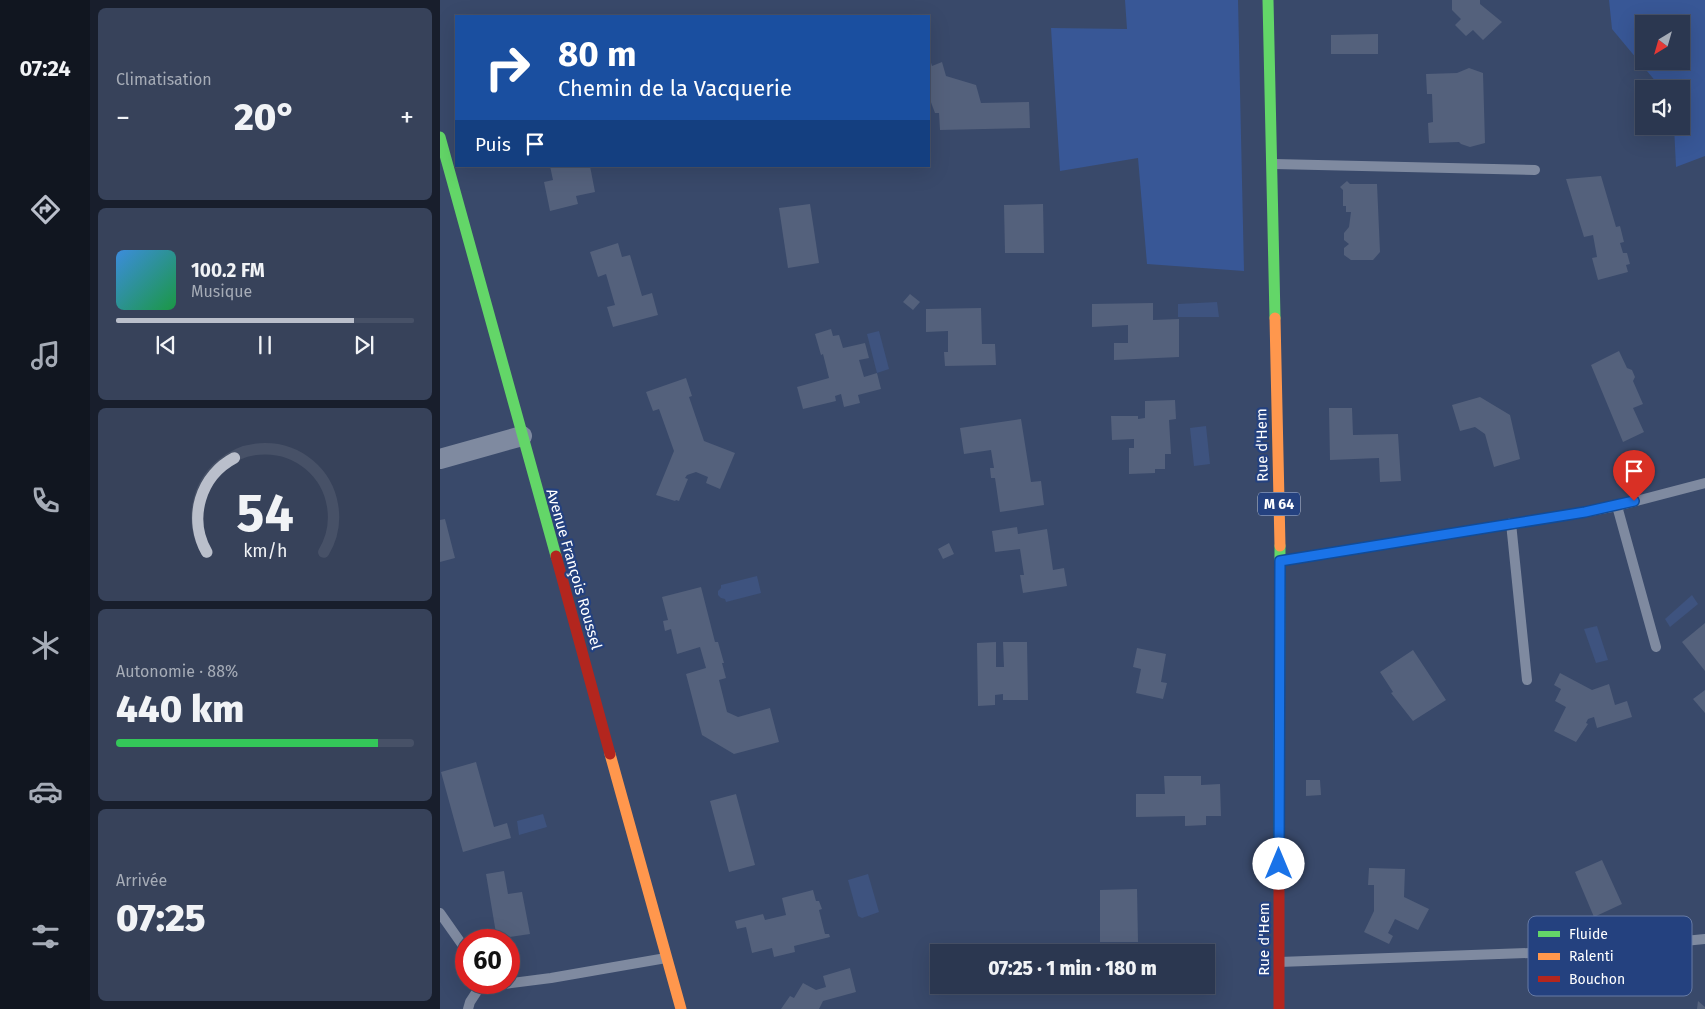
<!DOCTYPE html>
<html lang="fr">
<head>
<meta charset="utf-8">
<style>
	:root { --surface:#2b3750; --page:#37425a; --text:#f1f3f6; --muted:#a6acb7; --line:#475167; --accent:#babfcb }
	body { margin:0; font-family:"Fira Sans",sans-serif; background:var(--page); color:var(--text); height:100vh; display:flex; flex-direction:column; font-size:19px; white-space:nowrap }
	* { box-sizing:border-box; margin:0 }
	p { font-size:16px; color:var(--muted) }
	.icon { flex:none; width:28px; height:28px; fill:none; stroke:currentColor; stroke-width:2; stroke-linecap:round; stroke-linejoin:round }
	.map { position:relative; flex:1; overflow:hidden }
	.sheet { display:flex; flex-direction:column; gap:8px; padding:8px; background:#181e2c; width:350px }
	.sheet>* { flex:none }
	.guide { position:absolute; left:15px; top:15px; width:475px; height:152px; border-radius:0px; box-shadow:0 5px 20px #0002,0 0 0 1px var(--line); background:#1a4fa0; color:#fff; overflow:hidden }
	.needle { width:32px; rotate:217deg }
	.controls { position:absolute; left:1195px; top:15px; display:grid; gap:10px }
	.controls a { display:grid; place-items:center; width:55px; height:55px; border-radius:0px; background:var(--surface); box-shadow:0 5px 20px #0002,0 0 0 1px var(--line); font-size:25px }
	.speed { position:absolute; left:15px; top:929px; display:flex; gap:10px; font-size:25px; font-weight:700; text-align:center }
	.speed>* { display:grid; place-content:center; width:65px; height:65px; border-radius:50%; background:var(--surface); box-shadow:0 5px 20px #0002,0 0 0 1px var(--line); line-height:1 }
	.speed .limit { border:8px solid #d22; background:#fff; color:#111 }
	.pin { position:absolute; display:grid; place-items:center; width:42px; height:42px; color:#fff; margin:-51px -21px; border-radius:50% 50% 50% 0; rotate:-45deg; box-shadow:0 0 5px #0007 }
	.pin .icon { rotate:45deg }
	.me { position:absolute; width:55px; margin:-28px; rotate:0deg; stroke-linejoin:round; filter:drop-shadow(0 0 4px #0008) }
	.turn { display:flex; align-items:center; gap:18px; height:105px; padding:0 20px; font-size:22px }
	.turn .icon { width:65px; height:65px; stroke-width:2.5 }
	.turn b { display:block; font-size:35px; line-height:42px }
	.then { display:flex; align-items:center; height:48px; padding:0 20px; background:#0003; gap:10px; font-size:19px }
	.big { font-size:38px; font-weight:800; line-height:1.1 }
	.sheet .widget { flex:1; display:flex; flex-direction:column; justify-content:center; gap:8px; min-width:0; padding:0 18px; border-radius:8px; background:var(--page) }
	.sheet .dial { align-items:center; gap:0 }
	.dial svg { height:130px; overflow:visible; fill:none; stroke:var(--line); stroke-width:7; stroke-linecap:round; text-anchor:middle }
	.dial text { fill:var(--text); stroke:none }
	.song { display:flex; align-items:center; gap:15px }
	.cover { width:60px; height:60px; border-radius:8px; background:linear-gradient(135deg,hsl(210 70% 55%),hsl(140 70% 35%)) }
	.played { height:5px; border-radius:2px; background:linear-gradient(90deg,var(--accent) 80%,var(--line) 80%) }
	.keys { display:flex; justify-content:space-around; direction:ltr }
	.heat { display:flex; justify-content:space-between; align-items:center; font-size:28px; direction:ltr }
	.charge { height:8px; border-radius:4px; background:linear-gradient(90deg,#34c759 88%,var(--line) 0) }
	.trip { position:absolute; left:490px; top:944px; width:285px; height:50px; border-radius:0px; background:var(--surface); box-shadow:0 5px 20px #0002,0 0 0 1px var(--line); font-weight:800; line-height:50px; text-align:center }
	main { display:flex; flex:1; min-height:0 }
	.tabs { display:flex; flex-direction:column; width:90px; justify-content:space-around; align-items:center; background:#111620; color:var(--muted) }
	.tabs .icon { width:35px; height:35px }
	.tabs .current { color:var(--accent) }
	.tabs b { font-size:22px; color:var(--text) }
	.map>svg:first-child { display:block }
	.green { fill:#385796; fill-rule:evenodd }
	.water { fill:#3e537f }
	.building { fill:#54617c }
	.lines { fill:none; stroke-linecap:round; stroke-linejoin:round }
	.lane { stroke:#7f8aa0; stroke-width:10 }
	.street { stroke:#7f8aa0; stroke-width:20 }
	.fast { stroke:#63d668; stroke-width:11 }
	.slow { stroke:#ff974d; stroke-width:11 }
	.jam { stroke:#b3261e; stroke-width:11 }
	.route-casing { stroke:#114b97; stroke-width:12 }
	.route { stroke:#1a73e8; stroke-width:9 }
	.labels { text-anchor:middle; stroke-width:4.5; stroke-linejoin:round; paint-order:stroke }
	.shield { fill:#24417f; stroke:#bdc6d9; stroke-width:1 }
	.shield-label { font-size:14px; font-weight:bold; fill:#fff }
	.street-label { font-size:15px; fill:#fff; stroke:#24417f }
	.key { fill:#24417f; stroke:#667aa5; stroke-width:1 }
	.key-label { font-size:14px; fill:#fff }
</style>
</head>
<body>
<main>
<nav class="tabs">
<b>07:24</b>
<svg class="icon current" aria-label="directions" viewBox="0 0 24 24"><path d="M12 3l9 9-9 9-9-9zM9 14v-3h6M13 9l2 2-2 2"/></svg>
<svg class="icon" aria-label="music" viewBox="0 0 24 24"><path d="M9 18V5l10-2v13"/><circle cx="6" cy="18" r="3"/><circle cx="16" cy="16" r="3"/></svg>
<svg class="icon" aria-label="phone" viewBox="0 0 24 24"><path d="M5 4h4l2 5-3 2q2 4 5 5l2-3 5 2v4C11 20 4 13 5 4z"/></svg>
<svg class="icon" aria-label="climate" viewBox="0 0 24 24"><path d="M12 3v18M4 7l16 10M4 17L20 7"/></svg>
<svg class="icon" aria-label="car" viewBox="0 0 24 24"><path d="M5 17H2v-5l4-1 3-4h7l3 4 3 1v5h-3M9 17h6M6 11h13"/><circle cx="7" cy="17" r="2"/><circle cx="17" cy="17" r="2"/></svg>
<svg class="icon" aria-label="filters" viewBox="0 0 24 24"><path d="M4 7h16M4 17h16"/><circle cx="9" cy="7" r="2"/><circle cx="15" cy="17" r="2"/></svg>
</nav>
<section class="sheet">
<div class="widget"><p>Climatisation</p>
<div class="heat"><a>−</a><b class="big">20°</b><a>+</a></div>
</div>
<div class="widget">
<div class="song"><i class="cover"></i><div><b>100.2 FM</b><p>Musique</p></div></div>
<div class="played"></div>
<div class="keys"><svg class="icon" aria-label="previous" viewBox="0 0 24 24"><path d="M18 5L8 12l10 7zM5 5v14"/></svg><svg class="icon" aria-label="pause" viewBox="0 0 24 24"><path d="M8 5v14M16 5v14"/></svg><svg class="icon" aria-label="next" viewBox="0 0 24 24"><path d="M6 5l10 7-10 7zM19 5v14"/></svg></div>
</div>
<div class="widget dial"><svg viewBox="0 0 100 80">
<path d="M14 69A42 42 0 1 1 86 69"/>
<path d="M14 69A42 42 0 0 1 31 11" stroke="#babfcb"/>
<text x="50" y="56" font-size="32" font-weight="700">54</text>
<text x="50" y="72" font-size="11">km/h</text>
</svg></div>
<div class="widget"><p>Autonomie · 88%</p><b class="big">440 km</b><div class="charge"></div></div>
<div class="widget"><p>Arrivée</p><b class="big">07:25</b></div>
</section>
<div class="map">
<svg width="1265" height="1009" viewBox="0 0 1265 1009">
	<rect width="100%" height="100%" fill="#39496a"/>
	<g class="green">
		<path d="M685 0H798L804 271 707 264 698 158 620 171 611 28 687 29Z"/>
		<path d="M1169 0H1265V156L1236 167 1234 126H1241V89H1222L1172 29ZM1204 24H1241V61H1204Z"/>
	</g>
	<g class="water">
		<path d="M777 302 779 317H738V304Z"/>
		<path d="M439 331 449 369 437 373 427 334Z"/>
		<path d="M766 426 770 464 754 466 750 428Z"/>
		<path d="M317 576 321 593 286 602 285 599 281 598 278 595V591L281 588V585Z"/>
		<path d="M1252 595 1258 604 1230 627 1225 619Z"/>
		<path d="M1157 626 1168 660 1156 663 1144 629Z"/>
		<path d="M103 814 107 827 79 835 77 821Z"/>
		<path d="M428 874 439 912 422 918 418 916 408 880Z"/>
	</g>
	<g class="building">
		<path d="M1012 0H1040V4L1062 22 1043 40 1033 30 1026 36 1015 25 1021 19 1012 10Z"/>
		<path d="M938 34V54H891V35Z"/>
		<path d="M489 56 492 66 502 62 506 76 536 85 541 103 589 102 590 128 500 130 499 113H495L489 97Z"/>
		<path d="M1029 68 1043 73 1045 143 1030 147 1021 144 1019 142 989 143 988 123 993 122 992 94H987L986 74 1017 73Z"/>
		<path d="M110 166H150L155 192 136 196 138 204 110 211 104 182 113 180Z"/>
		<path d="M1161 176 1176 227 1180 226 1184 242 1180 243 1183 253H1187L1190 264 1186 265 1188 272 1158 280 1152 258 1157 257 1153 235 1144 237 1126 179Z"/>
		<path d="M907 181 910 184H937L940 252 933 260H911L904 255V248L909 244 904 240V233L909 227 911 212H906V206H903V190L900 187Z"/>
		<path d="M370 204 379 263 348 268 339 208Z"/>
		<path d="M603 204 604 253H565L564 205Z"/>
		<path d="M178 243 182 257 190 255 202 296 212 293 218 315 173 327 167 307 175 305 166 274 158 277 150 252Z"/>
		<path d="M470 294 480 302 473 310 463 302Z"/>
		<path d="M713 303V320L739 319V357L674 360V343H688V325L652 327V304Z"/>
		<path d="M541 308 542 344H555L556 365 505 366 504 352H508V331L486 332V309Z"/>
		<path d="M391 329 393 336 399 335 403 348 425 343 429 358 419 360 424 377 437 373 441 389 418 395 420 403 404 407 401 394 395 396 396 401 363 409 357 387 389 378 383 354 381 355 375 334Z"/>
		<path d="M1179 351 1187 368 1192 370 1195 377 1193 381 1203 404 1193 408 1204 432 1183 442 1151 365Z"/>
		<path d="M246 378 252 396 249 397 264 441 295 453 280 489 266 483 268 477 256 472 247 475 245 478 248 479 239 501 236 500 235 501 216 495 234 451 219 409 213 411 206 392Z"/>
		<path d="M1040 397 1070 415 1080 459 1054 467 1045 434 1035 427 1020 431 1012 405Z"/>
		<path d="M735 400 736 419 729 420 731 454H725V469H715V473L689 474V448H694V439L672 440 671 416H698V419L705 418V401Z"/>
		<path d="M889 408H912L913 435 958 434 961 481 940 482 939 458 890 460Z"/>
		<path d="M581 419 591 482 601 481 604 505 560 512 555 478H551L550 468H554L551 450 524 454 520 428Z"/>
		<path d="M5 519 15 558 0 562V520Z"/>
		<path d="M577 527 578 534 607 529 613 570 624 568 627 586 583 593 580 575H584L580 549 555 552 552 531Z"/>
		<path d="M509 543 514 554 503 559 498 549Z"/>
		<path d="M261 587 275 642H278L284 663H282L286 678 279 680 287 712 298 717 330 708 339 742 294 754 262 735 246 674 266 668 260 647 237 654 231 629 225 631 223 621 228 620 222 597Z"/>
		<path d="M1265 623V671L1242 642Z"/>
		<path d="M556 642V667H564L563 642H587L588 700H563V694L555 695V705L538 706 537 643Z"/>
		<path d="M697 648 726 654 721 682 727 683 723 699 696 693 701 669 693 667Z"/>
		<path d="M973 650 1006 700 973 721 951 693 953 692 940 672Z"/>
		<path d="M1120 673 1152 690 1169 684 1175 705 1187 701 1192 717 1157 728 1154 717 1148 719 1146 723 1148 724 1136 742 1114 731 1126 707 1115 701 1121 689 1114 685Z"/>
		<path d="M1265 690V713L1253 699Z"/>
		<path d="M36 762 54 827 67 823 71 838 23 852 1 772Z"/>
		<path d="M724 776H761V785L780 784 781 816H766V825L745 826V816L696 817V794H725Z"/>
		<path d="M866 780H880L881 795 866 796Z"/>
		<path d="M296 794 315 865 289 872 270 801Z"/>
		<path d="M1162 860 1182 904 1154 917 1135 872Z"/>
		<path d="M929 868 965 869 964 897 989 909 978 930 955 919 948 933 953 936 949 944 924 932 934 911V885H928Z"/>
		<path d="M64 871 68 894 82 892 90 934 57 939 46 874Z"/>
		<path d="M697 889 698 942H660V890Z"/>
		<path d="M373 890 376 901H379L382 909 379 910 385 934H389L390 937 354 946 355 952 334 957 332 948 312 953 306 927 297 929 295 921 323 914 325 920 346 915 342 898Z"/>
		<path d="M410 968 416 992 383 1001 379 1009H341L350 996 354 998 363 983 376 990 386 987 383 976Z"/>
		<path d="M1258 1001 1265 1007V1009H1257Z"/>
	</g>
	<g class="lines">
		<g class="lane">
			<path d="M834 164 1095 170"/>
			<path d="M1177 506 1216 647"/>
			<path d="M1071 523 1087 680"/>
			<path d="M841 561 1145 512 1177 506 1265 483"/>
			<path d="M0 913 26 950"/>
			<path d="M839 962 1143 951 1265 939"/>
			<path d="M55 982 57 985 111 978 226 958"/>
			<path d="M28 1009 30 1002 43 982"/>
		</g>
		<path class="street" d="M0 459 82 436"/>
		<g class="fast">
			<path d="M828 0 835 318"/>
			<path d="M0 137 116 556"/>
			<path d="M839 841 840 546"/>
		</g>
		<g class="slow">
			<path d="M835 318 840 546"/>
			<path d="M170 754 241 1009"/>
		</g>
		<g class="jam">
			<path d="M116 556 170 754"/>
			<path d="M839 1009V841"/>
		</g>
	</g>
	<g class="lines">
		<defs>
			<path id="route" d="M839 864 840 561 1145 512 1194 501"/>
		</defs>
		<use href="#route" class="route-casing"/>
		<use href="#route" class="route"/>
	</g>
	<g class="labels">
		<rect class="shield" x="818" y="492.5" width="42" height="23" rx="4"/>
		<g class="shield-label">
			<text x="839" y="509">M 64</text>
		</g>
		<g class="street-label">
			<text transform="translate(822 445) rotate(-91)" y="5">Rue d'Hem</text>
			<text transform="translate(134 569) rotate(74)" y="5">Avenue François Roussel</text>
			<text transform="translate(824 939) rotate(-90)" y="5">Rue d'Hem</text>
		</g>
	</g>
	<rect x="1088" y="916" width="164" height="80" rx="8" class="key"/>
	<rect x="1098" y="931" width="22" height="6" fill="#63d668"/>
	<rect x="1098" y="953" width="22" height="7" fill="#ff974d"/>
	<rect x="1098" y="976" width="22" height="6" fill="#b3261e"/>
	<g class="key-label">
		<text x="1129" y="939">Fluide</text>
		<text x="1129" y="961">Ralenti</text>
		<text x="1129" y="984">Bouchon</text>
	</g>
</svg>
<div class="controls">
<a><svg class="needle" viewBox="-14 -14 28 28"><path d="M0-13l5 13h-10z" fill="#e53935"/><path d="M0 13l5-13h-10z" fill="#a6acb7"/></svg></a>
<a><svg class="icon" aria-label="sound" viewBox="0 0 24 24"><path d="M4 9h4l5-4v14l-5-4H4zM17 9q2 3 0 6"/></svg></a>
</div>
<div class="speed"><div class="limit">60</div></div>
<div class="pin" style="left:1194px;top:501px;background:#d93025"><svg class="icon" aria-label="arrive" viewBox="0 0 24 24"><path d="M6 21V4h12l-3 4 3 4H6"/></svg></div>
<svg class="me" style="left:839px;top:864px" viewBox="-20 -20 40 40"><circle r="19" fill="#fff"/><path d="M0-13L10 11 0 6-10 11z" fill="#1a73e8"/></svg>
<div class="trip">07:25 · 1 min · 180 m</div>
<div class="guide">
<div class="turn"><svg class="icon" aria-label="right" viewBox="0 0 24 24"><path d="M7 20v-9h11M14 6l5 5-5 5"/></svg><div><b>80 m</b>Chemin de la Vacquerie</div></div>
<div class="then">Puis<svg class="icon" aria-label="arrive" viewBox="0 0 24 24"><path d="M6 21V4h12l-3 4 3 4H6"/></svg></div>
</div>
</div>
</main>
</body>
</html>
